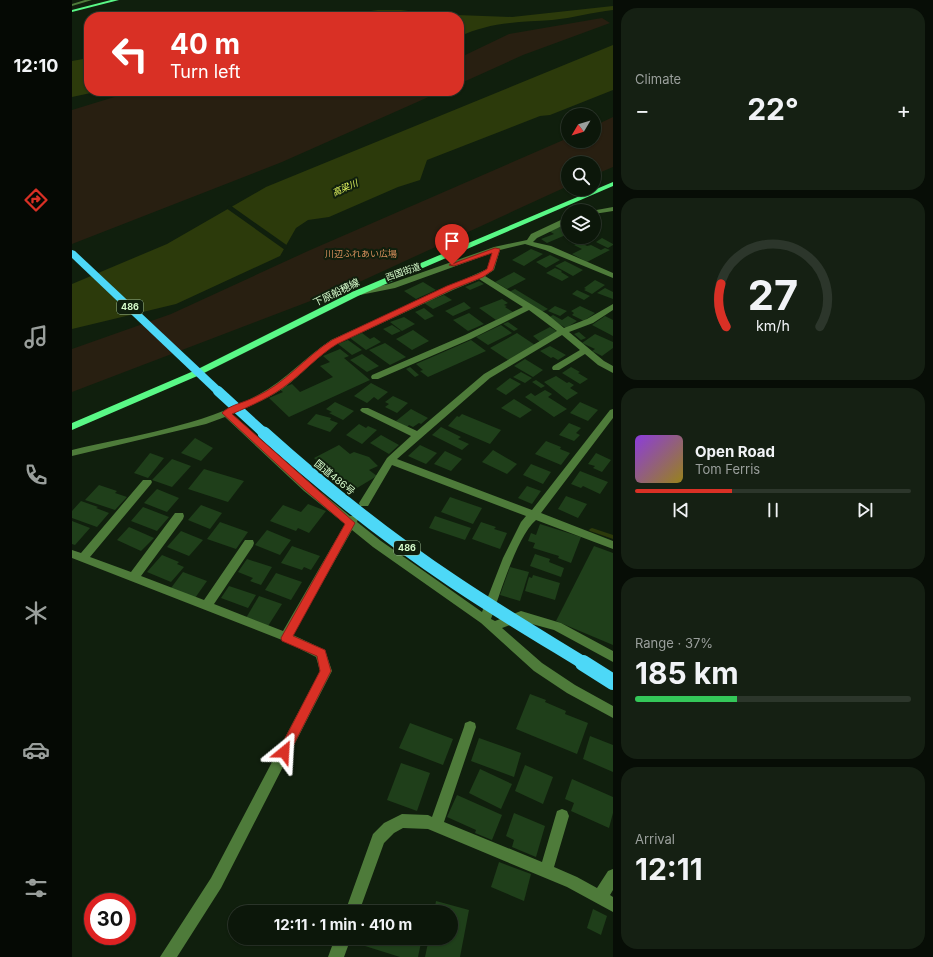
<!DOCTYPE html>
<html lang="en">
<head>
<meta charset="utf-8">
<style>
	:root { --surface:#0c170a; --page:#152013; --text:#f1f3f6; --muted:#9a9f9c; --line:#2c362b; --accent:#d93025 }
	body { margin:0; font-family:Inter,"Noto Sans JP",sans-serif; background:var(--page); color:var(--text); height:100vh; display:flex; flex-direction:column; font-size:15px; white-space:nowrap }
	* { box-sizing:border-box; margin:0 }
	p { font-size:13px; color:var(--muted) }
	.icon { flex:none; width:22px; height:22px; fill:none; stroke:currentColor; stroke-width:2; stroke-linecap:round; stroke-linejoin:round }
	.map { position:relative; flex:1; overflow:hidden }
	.drawer { display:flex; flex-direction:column; gap:8px; padding:8px; background:#070d06; width:320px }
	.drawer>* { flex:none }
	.hud { position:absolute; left:12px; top:12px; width:380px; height:84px; border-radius:16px; box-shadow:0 1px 3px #0004,0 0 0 1px var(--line); background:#d93025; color:#fff; overflow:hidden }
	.needle { width:26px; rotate:232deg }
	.controls { position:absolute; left:489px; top:108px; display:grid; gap:8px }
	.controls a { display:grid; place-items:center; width:40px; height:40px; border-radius:50%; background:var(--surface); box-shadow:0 1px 3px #0004,0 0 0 1px var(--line); font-size:20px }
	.speed { position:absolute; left:12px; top:893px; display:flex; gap:8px; font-size:20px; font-weight:700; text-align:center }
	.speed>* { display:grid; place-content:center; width:52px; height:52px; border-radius:50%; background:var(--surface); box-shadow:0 1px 3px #0004,0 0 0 1px var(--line); line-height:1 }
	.speed .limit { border:6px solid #d22; background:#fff; color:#111 }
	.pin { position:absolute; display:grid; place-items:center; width:34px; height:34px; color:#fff; margin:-41px -17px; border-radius:50% 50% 50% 0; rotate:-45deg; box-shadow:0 0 4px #0007 }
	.pin .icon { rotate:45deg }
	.me { position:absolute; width:44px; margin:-22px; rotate:27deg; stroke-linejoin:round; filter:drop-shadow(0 0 3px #0008) }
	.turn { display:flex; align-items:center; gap:14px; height:84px; padding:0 20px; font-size:18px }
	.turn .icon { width:52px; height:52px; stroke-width:2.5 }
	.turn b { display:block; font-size:28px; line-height:34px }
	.big { font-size:30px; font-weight:700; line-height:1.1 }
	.drawer .widget { flex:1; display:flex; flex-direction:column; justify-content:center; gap:6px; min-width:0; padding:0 14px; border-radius:16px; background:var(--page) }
	.drawer .dial { align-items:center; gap:0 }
	.dial svg { height:104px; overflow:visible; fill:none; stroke:var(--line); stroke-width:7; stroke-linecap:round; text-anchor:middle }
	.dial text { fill:var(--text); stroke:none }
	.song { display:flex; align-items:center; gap:12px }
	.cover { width:48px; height:48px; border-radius:6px; background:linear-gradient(135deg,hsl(270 70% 55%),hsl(50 70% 35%)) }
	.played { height:4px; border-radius:2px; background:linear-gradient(90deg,var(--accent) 35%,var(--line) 35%) }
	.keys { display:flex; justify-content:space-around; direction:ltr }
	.heat { display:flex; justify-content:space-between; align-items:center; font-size:22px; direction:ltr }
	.charge { height:6px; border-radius:3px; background:linear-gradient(90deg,#34c759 37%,var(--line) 0) }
	.trip { position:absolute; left:156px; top:905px; width:230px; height:40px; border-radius:20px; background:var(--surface); box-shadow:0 1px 3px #0004,0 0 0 1px var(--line); font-weight:700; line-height:40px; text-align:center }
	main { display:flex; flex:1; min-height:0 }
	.dock { display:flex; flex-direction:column; width:72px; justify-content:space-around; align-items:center; background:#050904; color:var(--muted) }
	.dock .icon { width:28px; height:28px }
	.dock .current { color:var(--accent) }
	.dock b { font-size:18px; color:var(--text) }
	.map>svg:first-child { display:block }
	.green { fill:#281f11 }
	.water { fill:#2c3a0b }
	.pier { fill:#101f0d }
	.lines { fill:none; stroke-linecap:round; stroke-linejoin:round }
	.stream { fill:#2c3a0b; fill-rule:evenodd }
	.building { fill:#1f3f1a }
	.minor { fill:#4e7b3a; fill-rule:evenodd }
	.major { fill:#59f886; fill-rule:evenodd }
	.highway { fill:#4dd8f7; fill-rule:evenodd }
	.highway-bridge-far2 { stroke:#4dd8f7; stroke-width:10 }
	.highway-bridge-far1 { stroke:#4dd8f7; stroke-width:13 }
	.highway-bridge { stroke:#4dd8f7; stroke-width:16 }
	.route { fill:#d93025; stroke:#8d1f18 }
	.labels { text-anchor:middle; stroke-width:4; stroke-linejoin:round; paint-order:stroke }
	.far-water-label { font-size:9px; font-style:italic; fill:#e5f860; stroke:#101f0d }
	.far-park-label { font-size:9px; fill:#d9905d; stroke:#101f0d }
	.far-street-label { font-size:9px; fill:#d8fdcd; stroke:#101f0d }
	.shield { fill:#101f0d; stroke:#9cba93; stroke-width:1 }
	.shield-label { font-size:9px; font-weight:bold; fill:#d8fdcd }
	.street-label { font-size:10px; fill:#d8fdcd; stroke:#101f0d }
</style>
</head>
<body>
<main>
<nav class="dock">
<b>12:10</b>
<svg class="icon current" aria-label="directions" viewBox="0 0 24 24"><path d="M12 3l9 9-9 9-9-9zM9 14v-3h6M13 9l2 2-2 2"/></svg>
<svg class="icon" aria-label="music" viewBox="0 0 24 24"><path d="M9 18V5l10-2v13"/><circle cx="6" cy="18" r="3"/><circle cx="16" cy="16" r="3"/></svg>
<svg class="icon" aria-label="phone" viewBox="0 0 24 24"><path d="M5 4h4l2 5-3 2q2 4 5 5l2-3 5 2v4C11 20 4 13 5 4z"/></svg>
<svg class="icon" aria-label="climate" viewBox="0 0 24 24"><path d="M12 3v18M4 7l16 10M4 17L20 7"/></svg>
<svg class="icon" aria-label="car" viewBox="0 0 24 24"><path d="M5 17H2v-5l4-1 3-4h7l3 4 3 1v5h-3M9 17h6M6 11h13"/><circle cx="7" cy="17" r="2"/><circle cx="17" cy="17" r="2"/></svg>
<svg class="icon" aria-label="filters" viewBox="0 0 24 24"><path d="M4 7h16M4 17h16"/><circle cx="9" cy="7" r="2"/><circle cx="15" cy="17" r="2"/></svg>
</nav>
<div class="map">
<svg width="541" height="957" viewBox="0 0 541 957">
	<rect width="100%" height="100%" fill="#101f0d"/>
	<g class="green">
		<path d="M530 18 538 23 451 55 387 84V58L437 34Z"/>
		<path d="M62 91H370L210 162 0 244V110Z"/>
		<path d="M541 117V167L522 175V163H496V186L283 284 0 392V349L99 314 236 251 496 138V141H522V126Z"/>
	</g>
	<g class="water">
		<path d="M541 6V10C521 12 501 18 480 20 449 22 416 22 387 37V17H256L306 10H329L358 14 440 17Z"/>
		<path d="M541 45V90L478 115 468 116 355 160 348 180 326 187 257 217 236 220 224 228 208 256 104 304 0 329V284L95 244 194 187Z"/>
		<path d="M17 58V91H28L0 97V61Z"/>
	</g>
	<path class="pier" d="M158 205 216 246 213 250 154 208Z"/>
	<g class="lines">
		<path class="stream" d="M520 528 541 535V539L518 531 517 530 518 529Z"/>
	</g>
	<g class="building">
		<path d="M491 225 496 228V234L475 243 469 239 482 234 477 231Z"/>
		<path d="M530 238 541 244V245L536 248 524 242Z"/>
		<path d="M508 242 515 246 519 245 529 250 533 248 538 250 515 262 500 254 510 249 502 245Z"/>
		<path d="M459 249 471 254 452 266 440 260Z"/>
		<path d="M478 255 488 260 474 268 464 262Z"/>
		<path d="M493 261 511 270 501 276 483 266Z"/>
		<path d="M483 268 490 271 489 272 497 277 490 281 474 273Z"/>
		<path d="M442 272 454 279 435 289 423 282Z"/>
		<path d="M523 280 533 285 520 294 512 290 514 289 512 288Z"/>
		<path d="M407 281 412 284 398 290 393 287Z"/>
		<path d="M351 282 364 290 344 299 332 291Z"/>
		<path d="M533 288 541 292V299L525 293Z"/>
		<path d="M443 289 476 309 470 312 437 292Z"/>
		<path d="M505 290 518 296 512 300 500 294Z"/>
		<path d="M372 295 380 300 361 309 352 303Z"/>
		<path d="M430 299 436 303 432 305 435 306 433 307 441 312 424 320 407 308Z"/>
		<path d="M392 302 399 308 381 316 373 311Z"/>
		<path d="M483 306 495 311 488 316 476 311Z"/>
		<path d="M508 306 523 313 512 321 500 315 502 313 499 311Z"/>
		<path d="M352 308 362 316 353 320 343 312Z"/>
		<path d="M397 313 412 324 396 331 381 320Z"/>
		<path d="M481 315 490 320 496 316 505 321 494 328 476 318Z"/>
		<path d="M533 316 541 320V336L520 325Z"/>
		<path d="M332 317 343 324 330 331 318 322Z"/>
		<path d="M436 322 446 329 442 331 431 324Z"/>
		<path d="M320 325 329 331 320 335 311 329Z"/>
		<path d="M429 325 440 333 416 345 404 337Z"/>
		<path d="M478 327 486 332 468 342 461 336Z"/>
		<path d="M341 330 357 341 340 350 324 339Z"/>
		<path d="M507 332 514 338 509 340 502 334Z"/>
		<path d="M290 333 298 339 302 337 309 342 294 350 278 338Z"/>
		<path d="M445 333 463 345 436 360 418 348Z"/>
		<path d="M523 334 541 342V348L530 356 520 351 523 349 510 343Z"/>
		<path d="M276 340 290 350 280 355 266 344Z"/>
		<path d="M399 340 414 351 356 377 348 371 351 370 344 364Z"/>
		<path d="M313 343 334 357 318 365 297 350Z"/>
		<path d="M478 346 494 355 486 360 481 357 479 358 468 351Z"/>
		<path d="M268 349 277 356 272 358 298 380 217 417 197 398 211 392 207 389 220 384 228 392 261 377 248 366 258 362 251 356Z"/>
		<path d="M290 354 307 366 295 372 278 360Z"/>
		<path d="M453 359 471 370 461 377 442 366Z"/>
		<path d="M338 367 347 375 343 377 334 369Z"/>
		<path d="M499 367 508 372 506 373 516 379 508 384 490 373Z"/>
		<path d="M449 372 460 378 453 383 441 377Z"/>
		<path d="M484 376 495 383 497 382 502 385 498 388 506 393 495 400 472 382Z"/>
		<path d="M438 378 449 384 434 395 424 389Z"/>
		<path d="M464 380 473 386 469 388 460 382Z"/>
		<path d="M299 383 316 392 306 400 302 397 295 403 282 396Z"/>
		<path d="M473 390 480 394 476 397 495 409 482 417 453 397 459 393 463 396Z"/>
		<path d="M321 396 336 403 325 413 313 407 317 404 313 402Z"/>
		<path d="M442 399 460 410 448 418 429 408Z"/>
		<path d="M263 402 282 411 271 420 257 413 260 412 254 409Z"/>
		<path d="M508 402 526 410 516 421 498 413Z"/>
		<path d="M339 409 356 418 349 424 347 423 341 427 337 425 335 427 324 421Z"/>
		<path d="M244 414 259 418 258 420 266 423 258 432 235 424Z"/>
		<path d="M390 414 429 430 418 444 376 426 385 416 387 417Z"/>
		<path d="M497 423 509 428 504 433 508 435 502 441 487 435Z"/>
		<path d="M287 424 294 428 296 426 305 430 290 444 274 435Z"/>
		<path d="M369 427 389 437 386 439 397 444 390 450 360 435Z"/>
		<path d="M309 435 327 445 317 454 298 443Z"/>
		<path d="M123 438 141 448 129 461 109 453Z"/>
		<path d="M474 441 489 447 488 449 498 453 489 465 463 454Z"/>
		<path d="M267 445 278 454 282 452 297 457 306 466 297 470 305 476 280 491 242 458Z"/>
		<path d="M348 445 365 453 354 464 336 456Z"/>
		<path d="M421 450 445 464 435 474 410 462Z"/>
		<path d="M373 451 390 459 379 471 362 464Z"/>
		<path d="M78 453 92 458 76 478 62 473Z"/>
		<path d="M524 453 539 460 530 472 521 468 523 466 516 464Z"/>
		<path d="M100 459 119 466 100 487 80 480Z"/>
		<path d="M459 464 479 472 471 484 451 475Z"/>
		<path d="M132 469 172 481 156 502 116 489Z"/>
		<path d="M508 471 536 482 528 494 511 486 509 488 499 484Z"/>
		<path d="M27 485 45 491 43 493 55 497 43 510 13 500Z"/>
		<path d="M455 486 469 491 460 504 446 498Z"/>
		<path d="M85 489 107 498 95 512 72 503Z"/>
		<path d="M494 496 515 504 506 518 486 509Z"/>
		<path d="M378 497 410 508 401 524 369 512Z"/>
		<path d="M9 501 26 507 24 508 37 513 25 527 0 518V511Z"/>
		<path d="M236 504 254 511 237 533 226 528 224 531 198 521 211 505 229 512Z"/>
		<path d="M129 505 150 513 138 529 116 520Z"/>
		<path d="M71 507 97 517 85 531 59 521Z"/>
		<path d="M363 516 399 528 393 540 357 528Z"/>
		<path d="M0 521 18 528 3 545 0 544Z"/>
		<path d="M148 522 176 532 164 549 135 539Z"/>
		<path d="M409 522 424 527 422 529 435 533 428 549 400 539Z"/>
		<path d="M468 524 509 537 499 563 486 558 487 556 461 548 463 543 456 541 459 533 464 535Z"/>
		<path d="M57 527 82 538 69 551 45 540Z"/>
		<path d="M195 530 219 540 208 555 183 545Z"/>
		<path d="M109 531 131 540 117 556 95 547Z"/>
		<path d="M220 546 248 556 239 570 232 567 230 570 209 563Z"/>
		<path d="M522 546 541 553V645L484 621Z"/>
		<path d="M463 554 478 559 477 562 492 568 489 577 458 566Z"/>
		<path d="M90 555 107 562 105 564 112 567 99 582 75 572Z"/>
		<path d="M175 559 200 567 189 585 178 581 181 578 166 572Z"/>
		<path d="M438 567 457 572 448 601 428 595Z"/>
		<path d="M111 572 135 581 123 598 99 588Z"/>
		<path d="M204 573 230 582 219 600 193 590Z"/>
		<path d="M461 575 488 583 483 600 453 591 457 577 460 578Z"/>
		<path d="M157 586 184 595 176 608 149 598Z"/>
		<path d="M187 596 210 604 196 626 174 618Z"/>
		<path d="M458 694 474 700 473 702 494 711 493 714 516 723 505 754 444 729Z"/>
		<path d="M338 723 381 739 371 765 327 748Z"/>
		<path d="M518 736 541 745V772L511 759Z"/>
		<path d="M407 738 449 753 442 777 399 761Z"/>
		<path d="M329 763 358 773 345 811 315 800Z"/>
		<path d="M453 765 481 777 471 804 443 791Z"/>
		<path d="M408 769 440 784 429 809 397 793Z"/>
		<path d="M500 779 541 797V813L537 828 499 811 502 803 493 799Z"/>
		<path d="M385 795 430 815 420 840 403 833 404 830 375 817Z"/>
		<path d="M442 813 473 826 464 857 440 847 442 840 434 836Z"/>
		<path d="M427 862 459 874 452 901 419 887Z"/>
		<path d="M364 901 397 910 388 957H353L357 938H379V912H362Z"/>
		<path d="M303 907 319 912H302Z"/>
		<path d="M521 909 535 916 529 935 515 928Z"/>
		<path d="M295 938H350L346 957H328L293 946Z"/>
	</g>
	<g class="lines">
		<g class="minor">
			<path d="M13 0H20L0 6V4Z"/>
			<path d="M541 207V211L522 214V211H519Z"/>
			<path d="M493 218H496V223L465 238 461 242 479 246 541 273V278L473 250 453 244 428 250 422 270 413 276 475 314 492 328 515 319 541 304V310L521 323 497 332 532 361 541 366V373L526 365 513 354 487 370H481L480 368 481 366 508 350 490 335 418 378 325 459 460 510 538 410 541 409V418L469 513 541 541V549L464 520C445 536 428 594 419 619L423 621 449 611 489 623 541 651V662L482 630 449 621 430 628 470 663 503 685 541 706V718L495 693 462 671 409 623 301 547 280 530 221 635 253 650 260 671 149 888 105 957H88L139 878 248 671 244 657 210 640 0 558V550L9 553 71 480H79L80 482 79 484 18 557 59 572 103 513H111L112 516 111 519 69 576 132 600 173 540H181L182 543 181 546 142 604 211 631 273 524 232 491 153 417 134 424 0 456V450C60 436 133 425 186 395 214 380 233 357 259 340L415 269 420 253 323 288 283 296H280V292L317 284 422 247 455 240 459 234ZM407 279 451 307 393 335 300 375 299 377 300 379H306L399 339 457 310 485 331 412 374 345 431 296 408H290L288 410 290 412 339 436 315 458 287 503 288 506H296L320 465 454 516 449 522 431 558 410 612 309 541 285 522 286 519 285 516H278L240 485 160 414C180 405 201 397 218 383 234 370 247 355 265 344L381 290Z"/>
			<path d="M398 721 403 723 404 727 372 822 470 862 485 811 490 809 495 811 497 816 482 867 505 877 525 888 536 871 541 869V890L538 895 541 897V912L495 887 356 829 331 828 322 833 312 843 287 912H273L301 834 312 823 330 814 356 815 360 817 392 727 393 723Z"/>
			<path d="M263 938H279L272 957H256Z"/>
		</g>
		<g class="major">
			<path d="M39 0H47L0 12V10Z"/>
			<path d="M541 182V186L286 296 130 374 0 430V423L124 370 280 292Z"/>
		</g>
		<path class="highway" d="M0 250 3 251 150 389 151 391 150 393H142L0 258Z"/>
		<path class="highway-bridge-far2" d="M146 391 193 434"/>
		<path class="highway-bridge-far1" d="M192 433C252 487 316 538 382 582 425 611 469 637 513 664"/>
		<path class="highway-bridge" d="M511 663 541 682"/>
	</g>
	<path class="route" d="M423 248 428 249 421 270 411 277 381 289 265 344C247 355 234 370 217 383 200 397 180 405 160 414L283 523 221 636 253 650 259 671 216 756 212 757 208 756 206 752 208 748 248 671 245 656 210 641 209 638 273 524 233 490 150 413C157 405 174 402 183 397 213 384 233 357 260 340L375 286 406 274 415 269 420 253 382 266 377 265Z"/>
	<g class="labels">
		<g class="far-water-label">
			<text transform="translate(273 188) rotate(-24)" y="3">高梁川</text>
		</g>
		<g class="far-park-label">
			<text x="289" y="257">川辺ふれあい広場</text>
		</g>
		<g class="far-street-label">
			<text transform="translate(331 272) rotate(-19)" y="3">西国街道</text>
		</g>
		<g class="shield">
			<rect x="45" y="300" width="26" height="14" rx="3"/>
			<rect x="322" y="541" width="26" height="14" rx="3"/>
		</g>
		<g class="shield-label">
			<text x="58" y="310">486</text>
			<text x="335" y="551">486</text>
		</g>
		<g class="street-label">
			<text transform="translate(264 292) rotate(-26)" y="4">下原船穂線</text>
			<text transform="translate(263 477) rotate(39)" y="4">国道486号</text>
		</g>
	</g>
</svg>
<div class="controls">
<a><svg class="needle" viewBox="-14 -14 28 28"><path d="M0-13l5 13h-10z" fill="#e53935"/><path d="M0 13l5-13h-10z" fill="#9a9f9c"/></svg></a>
<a><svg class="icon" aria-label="search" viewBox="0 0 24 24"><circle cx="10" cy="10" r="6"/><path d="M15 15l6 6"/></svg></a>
<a><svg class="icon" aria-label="layers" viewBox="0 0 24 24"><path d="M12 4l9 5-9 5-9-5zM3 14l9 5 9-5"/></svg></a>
</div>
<div class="speed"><div class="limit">30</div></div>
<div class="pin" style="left:380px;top:265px;background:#d93025"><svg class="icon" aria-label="arrive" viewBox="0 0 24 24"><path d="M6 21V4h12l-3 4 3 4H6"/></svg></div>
<svg class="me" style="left:212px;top:752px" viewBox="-20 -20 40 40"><path d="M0-17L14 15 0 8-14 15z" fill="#d93025" stroke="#fff" stroke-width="4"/></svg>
<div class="trip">12:11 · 1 min · 410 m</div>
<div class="hud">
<div class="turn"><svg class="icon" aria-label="left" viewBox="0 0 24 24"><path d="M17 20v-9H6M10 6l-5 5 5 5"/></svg><div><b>40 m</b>Turn left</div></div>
</div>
</div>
<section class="drawer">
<div class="widget"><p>Climate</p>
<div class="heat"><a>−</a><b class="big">22°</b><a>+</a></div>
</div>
<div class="widget dial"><svg viewBox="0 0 100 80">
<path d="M14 69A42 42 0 1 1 86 69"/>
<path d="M14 69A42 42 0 0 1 10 36" stroke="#d93025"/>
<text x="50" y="56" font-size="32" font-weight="700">27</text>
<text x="50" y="72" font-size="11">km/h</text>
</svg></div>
<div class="widget">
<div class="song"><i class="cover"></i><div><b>Open Road</b><p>Tom Ferris</p></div></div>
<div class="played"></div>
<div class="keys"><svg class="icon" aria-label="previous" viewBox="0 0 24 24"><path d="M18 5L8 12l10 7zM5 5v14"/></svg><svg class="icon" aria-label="pause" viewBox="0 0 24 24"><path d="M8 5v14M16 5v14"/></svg><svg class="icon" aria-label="next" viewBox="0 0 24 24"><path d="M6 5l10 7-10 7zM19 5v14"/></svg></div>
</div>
<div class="widget"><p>Range · 37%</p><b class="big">185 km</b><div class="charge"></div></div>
<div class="widget"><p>Arrival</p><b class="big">12:11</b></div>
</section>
</main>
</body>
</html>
